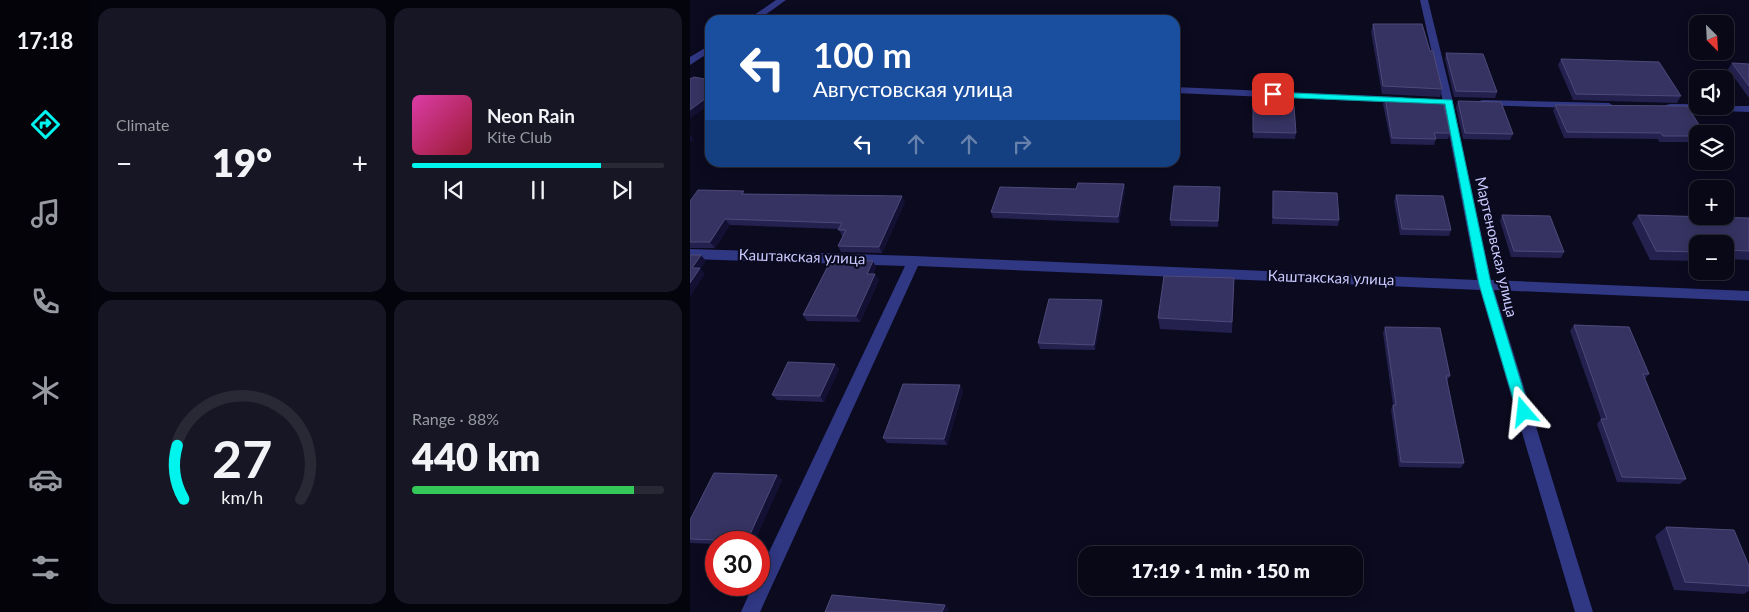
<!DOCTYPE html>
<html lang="en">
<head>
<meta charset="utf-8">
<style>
	:root { --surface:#080817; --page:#161624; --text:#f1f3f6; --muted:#989aa1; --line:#292936; --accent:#00f4ee }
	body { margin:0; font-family:Lato,sans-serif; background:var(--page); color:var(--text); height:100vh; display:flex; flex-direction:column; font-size:19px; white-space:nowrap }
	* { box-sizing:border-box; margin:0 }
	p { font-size:16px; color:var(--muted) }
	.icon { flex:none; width:28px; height:28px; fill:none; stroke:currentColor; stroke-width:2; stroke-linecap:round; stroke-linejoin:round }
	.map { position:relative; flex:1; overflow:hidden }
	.side { display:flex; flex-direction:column; gap:8px; padding:8px; background:#04040d; width:600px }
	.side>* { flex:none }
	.banner { position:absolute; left:15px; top:15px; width:475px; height:152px; border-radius:15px; box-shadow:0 2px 12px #0003,0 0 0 1px var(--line); background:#1a4fa0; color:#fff; overflow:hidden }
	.needle { width:32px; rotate:156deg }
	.tools { position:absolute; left:999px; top:15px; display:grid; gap:10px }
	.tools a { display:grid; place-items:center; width:45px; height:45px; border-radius:10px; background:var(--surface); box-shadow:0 2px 12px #0003,0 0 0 1px var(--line); font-size:25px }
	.speed { position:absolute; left:15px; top:531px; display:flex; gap:10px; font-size:25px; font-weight:700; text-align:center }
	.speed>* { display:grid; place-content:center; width:65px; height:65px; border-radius:50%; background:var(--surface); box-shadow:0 2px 12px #0003,0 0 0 1px var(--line); line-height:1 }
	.speed .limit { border:8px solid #d22; background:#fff; color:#111 }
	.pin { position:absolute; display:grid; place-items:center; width:42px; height:42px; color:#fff; margin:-21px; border-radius:10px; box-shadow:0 2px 8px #0006 }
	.me { position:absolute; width:55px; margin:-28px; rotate:343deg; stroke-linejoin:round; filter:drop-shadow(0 0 4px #0008) }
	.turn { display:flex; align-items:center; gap:18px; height:105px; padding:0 25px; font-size:22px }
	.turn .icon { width:65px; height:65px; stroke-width:2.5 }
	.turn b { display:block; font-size:35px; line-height:42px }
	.lanes { display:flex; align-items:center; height:48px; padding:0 25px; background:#0003; justify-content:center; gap:25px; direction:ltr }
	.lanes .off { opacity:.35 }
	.big { font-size:38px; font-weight:800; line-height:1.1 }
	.side .card { flex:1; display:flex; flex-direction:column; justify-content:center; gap:8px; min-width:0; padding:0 18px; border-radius:15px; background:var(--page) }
	.side .dial { align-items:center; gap:0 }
	.dial svg { height:130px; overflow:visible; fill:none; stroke:var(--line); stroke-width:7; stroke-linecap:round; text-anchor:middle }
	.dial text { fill:var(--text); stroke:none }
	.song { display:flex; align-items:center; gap:15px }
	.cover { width:60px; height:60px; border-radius:8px; background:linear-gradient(135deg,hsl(320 70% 55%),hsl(350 70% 35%)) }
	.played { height:5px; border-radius:2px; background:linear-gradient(90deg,var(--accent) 75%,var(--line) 75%) }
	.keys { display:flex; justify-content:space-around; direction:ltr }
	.heat { display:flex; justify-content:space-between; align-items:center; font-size:28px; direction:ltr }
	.charge { height:8px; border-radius:4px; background:linear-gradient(90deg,#34c759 88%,var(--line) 0) }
	.side .tiles { flex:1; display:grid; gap:8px; grid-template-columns:repeat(2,1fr) }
	.trip { position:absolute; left:388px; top:546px; width:285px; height:50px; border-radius:15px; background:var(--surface); box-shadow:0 2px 12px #0003,0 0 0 1px var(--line); font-weight:800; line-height:50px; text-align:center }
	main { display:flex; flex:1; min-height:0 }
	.tabs { display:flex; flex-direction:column; width:90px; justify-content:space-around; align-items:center; background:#030309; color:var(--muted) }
	.tabs .icon { width:35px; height:35px }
	.tabs .current { color:var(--accent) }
	.tabs b { font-size:22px; color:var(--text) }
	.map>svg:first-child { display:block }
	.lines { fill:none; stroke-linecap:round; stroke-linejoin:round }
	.minor { fill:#303783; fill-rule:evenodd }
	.tertiary { fill:#303783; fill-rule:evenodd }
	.wall { fill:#24214f }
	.shaded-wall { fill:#131034 }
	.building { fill:#363362; stroke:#4d4a7b }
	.route { fill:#00f4ee; stroke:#009f9b }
	.labels { text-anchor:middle; stroke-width:4.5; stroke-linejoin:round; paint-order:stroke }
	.street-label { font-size:15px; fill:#c9c9ff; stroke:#0b0a1f }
</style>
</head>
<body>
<main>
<nav class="tabs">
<b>17:18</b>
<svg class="icon current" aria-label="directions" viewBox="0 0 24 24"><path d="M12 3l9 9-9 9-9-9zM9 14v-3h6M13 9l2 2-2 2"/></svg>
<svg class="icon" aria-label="music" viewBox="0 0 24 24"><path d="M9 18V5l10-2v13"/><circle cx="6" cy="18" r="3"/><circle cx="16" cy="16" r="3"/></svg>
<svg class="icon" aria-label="phone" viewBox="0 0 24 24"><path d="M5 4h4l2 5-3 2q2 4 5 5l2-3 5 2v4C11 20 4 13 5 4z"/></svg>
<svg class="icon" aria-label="climate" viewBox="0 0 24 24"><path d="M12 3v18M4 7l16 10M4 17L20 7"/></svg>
<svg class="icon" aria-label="car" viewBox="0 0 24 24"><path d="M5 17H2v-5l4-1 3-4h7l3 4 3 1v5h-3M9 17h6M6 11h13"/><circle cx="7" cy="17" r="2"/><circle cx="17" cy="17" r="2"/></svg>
<svg class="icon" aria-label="filters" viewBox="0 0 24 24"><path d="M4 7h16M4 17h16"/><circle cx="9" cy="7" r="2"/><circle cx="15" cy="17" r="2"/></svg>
</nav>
<section class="side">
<div class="tiles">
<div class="card"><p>Climate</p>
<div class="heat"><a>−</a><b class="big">19°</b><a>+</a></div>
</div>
<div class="card">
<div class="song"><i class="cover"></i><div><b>Neon Rain</b><p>Kite Club</p></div></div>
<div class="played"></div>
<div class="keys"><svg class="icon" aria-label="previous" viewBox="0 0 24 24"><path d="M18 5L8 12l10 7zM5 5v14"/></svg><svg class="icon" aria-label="pause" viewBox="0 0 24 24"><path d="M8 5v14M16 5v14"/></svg><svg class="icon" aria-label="next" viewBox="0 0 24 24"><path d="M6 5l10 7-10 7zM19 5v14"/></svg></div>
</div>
<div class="card dial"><svg viewBox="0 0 100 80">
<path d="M14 69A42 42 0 1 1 86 69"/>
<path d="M14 69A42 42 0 0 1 10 36" stroke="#00f4ee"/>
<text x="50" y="56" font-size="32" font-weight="700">27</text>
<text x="50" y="72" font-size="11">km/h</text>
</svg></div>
<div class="card"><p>Range · 88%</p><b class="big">440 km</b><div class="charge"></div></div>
</div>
</section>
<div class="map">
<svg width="1059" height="612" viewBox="0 0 1059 612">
	<rect width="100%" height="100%" fill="#0b0a1f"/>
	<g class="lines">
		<g class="minor">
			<path d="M730 0H738L763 102 801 280 1059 291V301L804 290 903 612H885L790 290 228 266 70 612H51L63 585H69V573L215 266 0 259V249L224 256 787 280 753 102Z"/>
			<path d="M485 87 712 97 717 100 712 103 485 93Z"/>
			<path d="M793 100 919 103 924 106 919 109 789 105 788 103 789 101Z"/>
			<path d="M980 104H1008V106H1059V112L976 109 975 107 976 105Z"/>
		</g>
		<g class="tertiary">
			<path d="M86 0H96L68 20H57Z"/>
			<path d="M20 45V52L0 65V57Z"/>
		</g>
	</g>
	<g class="wall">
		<path d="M683 24 752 89 750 97 692 94 681 32Z"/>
		<path d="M756 53 807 92 805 98 764 97 755 59Z"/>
		<path d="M871 59 991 96 987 103 883 100 868 65Z"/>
		<path d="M1042 63 1059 64V98L1038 69Z"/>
		<path d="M695 98 760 133 758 139H746L744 145 701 144 693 104Z"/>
		<path d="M768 101 823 134 820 140 773 139 766 107Z"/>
		<path d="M865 105 1008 134V142H969L968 139 874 138 863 111Z"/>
		<path d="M563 106 606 133 605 139 563 138Z"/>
		<path d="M434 184 435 190 429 223 303 218 301 212 386 189Z"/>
		<path d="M530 187 528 227 481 226 480 220Z"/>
		<path d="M583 191 649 220 648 226 582 224Z"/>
		<path d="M56 194 215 202 192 253 151 252 148 246 153 236H152L149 229 40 225 25 248H0V201Z"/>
		<path d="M706 195 761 230 759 236 710 235 704 201Z"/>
		<path d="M812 215 874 252 871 258 821 257 810 221Z"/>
		<path d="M948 215 1059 218V260L1035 259V244H1008V261L960 260 942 223Z"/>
		<path d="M186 267 183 274 189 280 170 322 117 321 113 315Z"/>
		<path d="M544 278 542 333 470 329 468 318Z"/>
		<path d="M413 306 405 350 350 349 348 343Z"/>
		<path d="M884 325 959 374 955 379 996 479 990 484 927 482 907 424 911 419 880 331Z"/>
		<path d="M695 327 760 376 757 381 774 463 771 468 709 467 701 410 703 405 693 333Z"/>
		<path d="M145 364 149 369 134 402 87 400 82 395Z"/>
		<path d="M273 391 257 445 197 443 193 438Z"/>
		<path d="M87 475 92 480 64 542H26V544L0 543V520Z"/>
		<path d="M976 527 1059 566V591L1054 594 984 590 965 536Z"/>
	</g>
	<g class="shaded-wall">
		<path d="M20 95V104L0 119V110Z"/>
		<path d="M0 134 4 140 0 142Z"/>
		<path d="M434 184 435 190 429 223 428 217Z"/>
		<path d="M212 196 215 202 192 253 189 247Z"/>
		<path d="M35 219 40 225 25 248 20 242Z"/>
		<path d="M11 255 16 261 11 269 15 274 0 297V283L2 268Z"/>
		<path d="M183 261 186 267 181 280 177 274Z"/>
		<path d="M185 274 189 280 170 322 166 316Z"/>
		<path d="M412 300 413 306 405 350 404 345Z"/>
		<path d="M145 364 149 369 134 402 130 396Z"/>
		<path d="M270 385 273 391 257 445 254 439Z"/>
		<path d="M87 475 92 480 64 542H60L57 541Z"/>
		<path d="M255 605 259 609 258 612H252Z"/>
	</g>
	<g class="building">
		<path d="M683 24H732L740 51H743L752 89 693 86Z"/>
		<path d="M756 53 793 54 807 92 766 91Z"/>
		<path d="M871 59 969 62 991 96 886 94Z"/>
		<path d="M1042 63 1059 64V86Z"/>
		<path d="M4 77 20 80V95L0 110V79Z"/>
		<path d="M695 98 753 101 760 133H744L746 139 702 138Z"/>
		<path d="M768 101 811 102 823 134 775 133Z"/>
		<path d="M865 105 997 106 1015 134H1008V136H973L971 133 877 132Z"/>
		<path d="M563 106H604L606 133 563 132Z"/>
		<path d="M388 183 434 184 428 217 301 212 310 187 386 189Z"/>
		<path d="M484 186 530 187 528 221 480 220Z"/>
		<path d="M8 190 54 191 52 194 212 196 189 247 148 246 156 230H148L152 223 35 219 20 242H0V201Z"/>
		<path d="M583 191 647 193 649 220 583 218Z"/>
		<path d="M706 195 753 196 761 230 712 229Z"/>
		<path d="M812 215 860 216 874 252 824 251Z"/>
		<path d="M948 215 1059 218V251L1035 250V244H1008V252L966 251Z"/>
		<path d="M0 255H11L2 268H10L0 283Z"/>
		<path d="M141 260 183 261 177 274H185L166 316 113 315Z"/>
		<path d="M474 276 544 278 542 322 468 318Z"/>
		<path d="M359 299 412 300 404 345 348 343Z"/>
		<path d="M884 325 939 327 959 374H953L996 479 932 477 911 419H917Z"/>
		<path d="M695 327 750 328 760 376H756L774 463 711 462 703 405H706Z"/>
		<path d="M98 362 145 364 130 396 82 395Z"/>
		<path d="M213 384 270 385 254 439 193 438Z"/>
		<path d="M24 473 87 475 57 541 0 539V520Z"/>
		<path d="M976 527 1044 530 1059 566V586L995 582Z"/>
		<path d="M142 595 255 605 252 612H135Z"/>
	</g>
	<path class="route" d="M580 92 762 100 801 284 840 412 838 416 834 417 829 416 827 412 789 284 755 104 583 97 578 94Z"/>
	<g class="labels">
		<g class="street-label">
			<text transform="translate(806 247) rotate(77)" y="5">Мартеновская улица</text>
			<text transform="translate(112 257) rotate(2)" y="5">Каштакская улица</text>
			<text transform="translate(641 278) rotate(2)" y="5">Каштакская улица</text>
		</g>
	</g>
</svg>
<div class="tools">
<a><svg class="needle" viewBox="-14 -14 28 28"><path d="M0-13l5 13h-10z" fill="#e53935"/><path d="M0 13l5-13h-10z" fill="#989aa1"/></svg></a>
<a><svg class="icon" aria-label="sound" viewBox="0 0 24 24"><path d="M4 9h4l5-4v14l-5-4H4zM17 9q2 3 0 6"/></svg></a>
<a><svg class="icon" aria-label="layers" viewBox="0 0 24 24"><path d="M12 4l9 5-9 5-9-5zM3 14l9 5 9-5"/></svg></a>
<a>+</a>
<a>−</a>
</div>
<div class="speed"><div class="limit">30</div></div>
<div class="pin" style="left:583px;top:94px;background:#d93025"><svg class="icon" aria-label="arrive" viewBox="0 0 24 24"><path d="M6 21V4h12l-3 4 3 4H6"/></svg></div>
<svg class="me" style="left:834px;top:412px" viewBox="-20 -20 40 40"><path d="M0-17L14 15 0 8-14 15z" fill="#00f4ee" stroke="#fff" stroke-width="4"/></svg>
<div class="trip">17:19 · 1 min · 150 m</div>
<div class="banner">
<div class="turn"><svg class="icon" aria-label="left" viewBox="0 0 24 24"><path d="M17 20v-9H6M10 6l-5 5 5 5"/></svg><div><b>100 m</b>Августовская улица</div></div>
<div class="lanes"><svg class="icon" aria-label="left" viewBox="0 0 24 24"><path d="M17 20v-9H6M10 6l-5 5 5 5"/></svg><svg class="icon off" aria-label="ahead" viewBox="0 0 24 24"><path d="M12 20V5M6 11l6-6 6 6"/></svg><svg class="icon off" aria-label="ahead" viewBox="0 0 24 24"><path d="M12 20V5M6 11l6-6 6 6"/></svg><svg class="icon off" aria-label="right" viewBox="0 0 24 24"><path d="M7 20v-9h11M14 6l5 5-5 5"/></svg></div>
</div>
</div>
</main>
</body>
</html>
